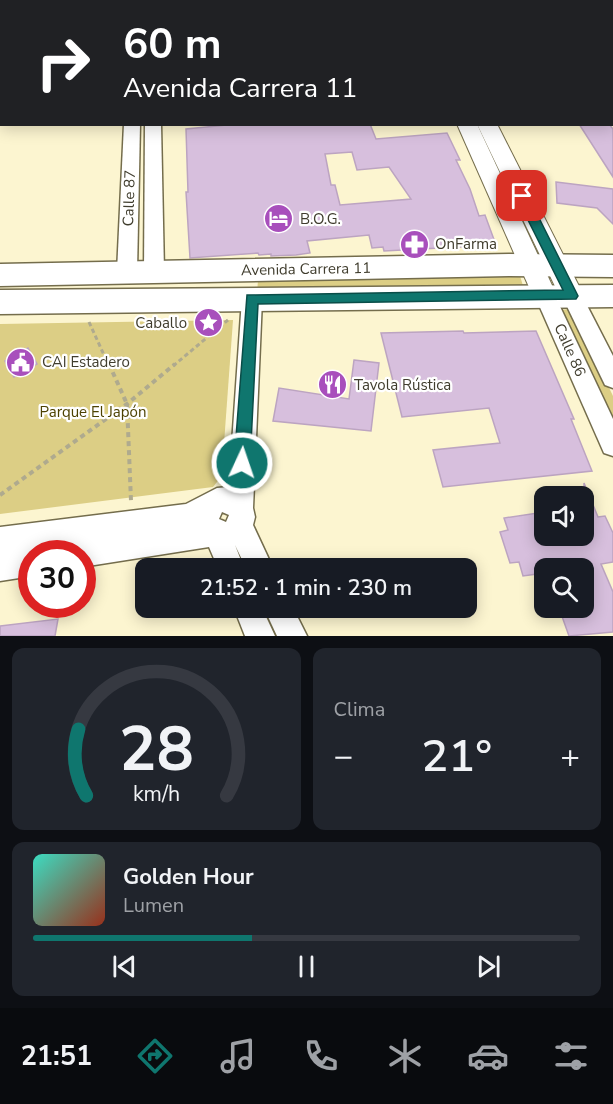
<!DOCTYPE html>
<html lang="es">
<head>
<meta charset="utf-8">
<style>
	:root { --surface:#171b24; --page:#20242c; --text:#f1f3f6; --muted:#9ea1a6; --line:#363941; --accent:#0f766e }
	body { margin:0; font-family:"Nunito Sans",sans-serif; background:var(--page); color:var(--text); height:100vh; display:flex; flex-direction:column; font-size:22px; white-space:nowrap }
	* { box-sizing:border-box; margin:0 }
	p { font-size:20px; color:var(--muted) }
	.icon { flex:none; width:33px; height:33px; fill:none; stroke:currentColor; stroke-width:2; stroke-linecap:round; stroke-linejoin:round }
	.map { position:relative; height:636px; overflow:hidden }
	.panel { display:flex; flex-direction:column; gap:12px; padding:12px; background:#0d0f14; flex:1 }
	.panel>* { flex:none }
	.top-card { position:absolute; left:0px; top:0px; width:614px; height:126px; box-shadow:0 3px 15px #0003; background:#202124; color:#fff; overflow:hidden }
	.controls { position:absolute; left:534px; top:486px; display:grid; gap:12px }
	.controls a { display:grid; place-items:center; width:60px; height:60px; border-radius:12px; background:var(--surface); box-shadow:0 3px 15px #0003; font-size:30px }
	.speed { position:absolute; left:18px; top:540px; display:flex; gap:12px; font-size:30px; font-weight:700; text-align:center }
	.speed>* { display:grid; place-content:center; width:78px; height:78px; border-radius:50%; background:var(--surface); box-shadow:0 3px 15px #0003; line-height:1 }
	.speed .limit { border:9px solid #d22; background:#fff; color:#111 }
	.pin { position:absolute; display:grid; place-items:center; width:51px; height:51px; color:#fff; margin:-26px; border-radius:12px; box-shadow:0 3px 9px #0006 }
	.me { position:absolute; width:66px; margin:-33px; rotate:3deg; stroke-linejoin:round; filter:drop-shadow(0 0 4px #0008) }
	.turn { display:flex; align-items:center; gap:21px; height:126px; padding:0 24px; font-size:27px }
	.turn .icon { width:78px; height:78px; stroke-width:2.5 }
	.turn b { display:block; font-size:42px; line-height:51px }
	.big { font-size:45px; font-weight:600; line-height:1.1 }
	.panel .widget { flex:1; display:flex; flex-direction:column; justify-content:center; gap:9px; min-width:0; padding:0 21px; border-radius:12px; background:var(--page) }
	.panel .dial { align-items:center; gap:0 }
	.dial svg { height:156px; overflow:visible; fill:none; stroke:var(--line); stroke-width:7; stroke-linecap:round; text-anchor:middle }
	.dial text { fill:var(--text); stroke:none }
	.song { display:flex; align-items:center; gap:18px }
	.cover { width:72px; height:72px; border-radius:9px; background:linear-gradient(135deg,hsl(170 70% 55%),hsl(10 70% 35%)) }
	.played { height:6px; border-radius:3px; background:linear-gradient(90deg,var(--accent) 40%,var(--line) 40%) }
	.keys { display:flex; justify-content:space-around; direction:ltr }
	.heat { display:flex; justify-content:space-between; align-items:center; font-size:33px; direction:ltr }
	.panel .tiles { flex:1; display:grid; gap:12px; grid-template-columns:1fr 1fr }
	.widget:last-child { grid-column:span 2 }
	.trip { position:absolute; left:135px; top:558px; width:342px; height:60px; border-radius:12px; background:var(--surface); box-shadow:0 3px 15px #0003; font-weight:600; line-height:60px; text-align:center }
	.tab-bar { display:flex; height:96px; justify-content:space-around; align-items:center; background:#090b0e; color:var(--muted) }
	.tab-bar .icon { width:42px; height:42px }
	.tab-bar .selected { color:var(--accent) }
	.tab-bar b { font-size:27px; color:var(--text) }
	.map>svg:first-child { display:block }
	.green { fill:#dcce85 }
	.building { fill:#d7bfdd; stroke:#bca4c1; stroke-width:1.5; fill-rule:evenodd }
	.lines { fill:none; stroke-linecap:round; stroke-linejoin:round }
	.minor-casing { stroke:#746d4c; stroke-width:3 }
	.tertiary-casing { stroke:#746d4c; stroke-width:2 }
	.secondary-casing { stroke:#746d4c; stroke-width:3 }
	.path-far1 { stroke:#afaa8e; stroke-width:3; stroke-dasharray:4.5 3; stroke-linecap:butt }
	.path { stroke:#afaa8e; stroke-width:4; stroke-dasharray:5 4; stroke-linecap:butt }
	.minor { fill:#fff; fill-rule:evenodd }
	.tertiary { fill:#fff; fill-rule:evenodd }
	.secondary { fill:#fff; fill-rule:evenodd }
	.route { fill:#0f766e; stroke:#0a4d48; stroke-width:1.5 }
	.labels { text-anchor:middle; stroke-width:4.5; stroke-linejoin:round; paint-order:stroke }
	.street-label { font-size:15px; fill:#403d2e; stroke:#fff }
	.poi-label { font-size:15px; fill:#403d2e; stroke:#fff; text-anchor:start }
	.park-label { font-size:15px; fill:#4d4202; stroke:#fff }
</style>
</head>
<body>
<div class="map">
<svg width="613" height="636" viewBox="0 0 613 636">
	<rect width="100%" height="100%" fill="#fcf5d0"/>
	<g class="green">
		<path d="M520 276 524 289 257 294 258 280Z"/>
		<path d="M571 309 613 396V423L560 310Z"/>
		<path d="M233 320 222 471 221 477 213 487 0 514V324Z"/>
	</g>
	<g class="building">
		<path d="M237 124H370L376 139 447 133 460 160H456L470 189 479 216 485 215 496 245 384 251 383 247 372 248 369 235 307 241 310 253 296 255 271 256V254L259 255 258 253 190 258 186 192H188L186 129ZM352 152 357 170 389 167 411 199 340 205 335 185H331L325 154Z"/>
		<path d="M579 124H609L613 129V177Z"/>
		<path d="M556 182 613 189V224L597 208 557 203Z"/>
		<path d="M463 331 464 333 536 331 574 419H571L592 471 443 487 433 450 500 443 489 408 402 417 381 333Z"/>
		<path d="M28 348 37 364 14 377 5 361Z"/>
		<path d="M354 360 379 363 371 431 273 421 279 388 349 399Z"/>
		<path d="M584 483 598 517 605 516 613 533V562L601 564 613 592V632L569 636 559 608H584V568H544V573L523 576 519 562 510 563 500 532 508 530 504 518 544 512V536H584Z"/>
		<path d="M58 619 55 636H0V626Z"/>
	</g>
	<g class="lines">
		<defs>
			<g id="minor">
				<rect x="130" y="0" width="12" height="2"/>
				<rect x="147" y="0" width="12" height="2"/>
				<rect x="612" y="53" width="1" height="8"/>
				<rect x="0" y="96" width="2" height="10"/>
				<path d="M124 124H140L137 272 134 277 127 280 120 277 117 272Z"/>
				<path d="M145 124H161L164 272 161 277 154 280 147 277 144 272Z"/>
				<path d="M545 288 552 290 555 296 613 419V456L604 453 535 296 538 290Z"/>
				<path d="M572 288 579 290 613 356V388L605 385 562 296 565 290Z"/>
				<path d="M252 291 259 293 262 299 253 508 255 517 253 525 273 568H246L235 545 244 568H218L209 547 82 567V554H69L73 544 34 549 42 554H32V576L0 581V527L186 504 217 488 229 487 242 299 245 293ZM222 512 229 515 226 522 219 519Z"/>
				<path d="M234 608H262L275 636H245Z"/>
				<path d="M264 608H293L307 636H277Z"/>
			</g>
			<g id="tertiary">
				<path d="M418 0H434L435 2H419Z"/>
				<path d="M457 124H477L557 296 554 303 545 306 536 303Z"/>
				<path d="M477 124H497L584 296 581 303 572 306 563 303Z"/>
			</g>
			<g id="secondary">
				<path d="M509 254 613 255V277L509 276 0 286V264Z"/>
				<path d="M613 285V307L0 314V290Z"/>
			</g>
		</defs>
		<use href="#minor" class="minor-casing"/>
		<use href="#tertiary" class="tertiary-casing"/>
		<use href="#secondary" class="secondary-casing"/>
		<g class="path-far1">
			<path d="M89 322 109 366"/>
			<path d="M173 366 228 320"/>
		</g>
		<g class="path">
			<path d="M109 364 127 404 131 501"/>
			<path d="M0 495 127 404 175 364"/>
		</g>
		<use href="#minor" class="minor"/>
		<use href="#tertiary" class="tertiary"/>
		<use href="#secondary" class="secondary"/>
	</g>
	<path class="route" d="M522 192 528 196 578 296 576 299 258 304 250 463 248 468 242 471 237 468 234 463 247 295 563 290 516 196Z"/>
	<defs>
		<symbol id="hotel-disc" viewBox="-11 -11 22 22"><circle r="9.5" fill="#a84fbc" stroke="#fff"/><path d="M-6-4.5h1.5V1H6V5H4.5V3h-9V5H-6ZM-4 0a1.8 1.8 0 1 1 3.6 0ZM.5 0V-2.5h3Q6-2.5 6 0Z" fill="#fff"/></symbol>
		<symbol id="pharmacy-disc" viewBox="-11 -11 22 22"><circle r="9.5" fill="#a84fbc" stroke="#fff"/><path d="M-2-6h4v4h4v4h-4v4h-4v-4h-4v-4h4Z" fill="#fff"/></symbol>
		<symbol id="sight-disc" viewBox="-11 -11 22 22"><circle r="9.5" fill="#a84fbc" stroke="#fff"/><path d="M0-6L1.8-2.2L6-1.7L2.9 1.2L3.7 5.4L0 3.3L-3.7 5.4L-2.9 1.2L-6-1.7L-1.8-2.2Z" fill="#fff"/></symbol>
		<symbol id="civic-disc" viewBox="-11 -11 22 22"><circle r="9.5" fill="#a84fbc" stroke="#fff"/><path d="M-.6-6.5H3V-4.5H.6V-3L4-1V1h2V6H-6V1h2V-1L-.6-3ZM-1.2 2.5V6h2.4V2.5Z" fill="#fff"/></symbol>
		<symbol id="restaurant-disc" viewBox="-11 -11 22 22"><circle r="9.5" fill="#a84fbc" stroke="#fff"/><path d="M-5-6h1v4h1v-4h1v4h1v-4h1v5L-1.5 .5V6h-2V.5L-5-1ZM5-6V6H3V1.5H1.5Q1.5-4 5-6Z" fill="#fff"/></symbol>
	</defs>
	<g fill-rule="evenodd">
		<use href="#hotel-disc" x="262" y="202" width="33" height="33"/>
		<use href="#pharmacy-disc" x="398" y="228" width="33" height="33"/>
		<use href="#sight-disc" x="192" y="306" width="33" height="33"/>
		<use href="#civic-disc" x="4" y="346" width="33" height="33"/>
		<use href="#restaurant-disc" x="316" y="368" width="33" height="33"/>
	</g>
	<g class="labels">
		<g class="street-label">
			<text transform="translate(129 198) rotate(-88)" y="5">Calle 87</text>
			<text transform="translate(306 269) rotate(-1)" y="5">Avenida Carrera 11</text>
			<text transform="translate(570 350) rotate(66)" y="5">Calle 86</text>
		</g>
		<g class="poi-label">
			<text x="300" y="224">B.O.G.</text>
			<text x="435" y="249">OnFarma</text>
			<text x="187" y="328" text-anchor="end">Caballo</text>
			<text x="42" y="367">CAI Estadero</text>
			<text x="354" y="390">Tavola Rústica</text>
		</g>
		<g class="park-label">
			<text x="93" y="417">Parque El Japón</text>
		</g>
	</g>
</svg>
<div class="controls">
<a><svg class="icon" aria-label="sound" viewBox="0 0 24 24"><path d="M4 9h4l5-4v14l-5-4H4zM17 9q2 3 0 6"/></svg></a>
<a><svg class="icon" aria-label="search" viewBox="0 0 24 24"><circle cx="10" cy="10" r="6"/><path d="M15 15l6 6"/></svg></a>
</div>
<div class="speed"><div class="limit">30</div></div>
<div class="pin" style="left:522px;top:196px;background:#d93025"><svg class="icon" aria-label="arrive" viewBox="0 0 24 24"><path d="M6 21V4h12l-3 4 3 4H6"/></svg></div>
<svg class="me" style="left:242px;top:463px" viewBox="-20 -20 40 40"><circle r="17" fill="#0f766e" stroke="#fff" stroke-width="3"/><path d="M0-11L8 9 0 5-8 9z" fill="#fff"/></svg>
<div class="trip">21:52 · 1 min · 230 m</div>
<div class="top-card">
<div class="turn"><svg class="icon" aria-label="right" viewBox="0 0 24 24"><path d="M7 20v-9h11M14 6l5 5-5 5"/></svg><div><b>60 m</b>Avenida Carrera 11</div></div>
</div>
</div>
<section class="panel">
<div class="tiles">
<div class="widget dial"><svg viewBox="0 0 100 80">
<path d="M14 69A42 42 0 1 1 86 69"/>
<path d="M14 69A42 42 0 0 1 10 35" stroke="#0f766e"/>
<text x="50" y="56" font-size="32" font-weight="700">28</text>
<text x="50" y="72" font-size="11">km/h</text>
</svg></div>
<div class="widget"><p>Clima</p>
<div class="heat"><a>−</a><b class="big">21°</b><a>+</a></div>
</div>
<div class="widget">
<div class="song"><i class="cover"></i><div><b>Golden Hour</b><p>Lumen</p></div></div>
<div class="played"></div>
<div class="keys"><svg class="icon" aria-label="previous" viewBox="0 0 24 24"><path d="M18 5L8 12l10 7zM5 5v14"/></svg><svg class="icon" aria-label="pause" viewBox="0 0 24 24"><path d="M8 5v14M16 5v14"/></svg><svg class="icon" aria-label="next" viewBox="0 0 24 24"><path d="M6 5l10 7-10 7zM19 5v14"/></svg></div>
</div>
</div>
</section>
<nav class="tab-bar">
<b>21:51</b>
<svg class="icon selected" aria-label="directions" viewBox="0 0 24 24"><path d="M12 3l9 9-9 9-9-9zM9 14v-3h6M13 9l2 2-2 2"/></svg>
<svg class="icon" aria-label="music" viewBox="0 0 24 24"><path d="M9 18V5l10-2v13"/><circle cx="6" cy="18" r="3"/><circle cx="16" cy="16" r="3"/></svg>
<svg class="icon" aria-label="phone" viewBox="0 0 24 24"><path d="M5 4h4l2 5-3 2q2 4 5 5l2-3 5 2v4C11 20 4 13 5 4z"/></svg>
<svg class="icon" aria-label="climate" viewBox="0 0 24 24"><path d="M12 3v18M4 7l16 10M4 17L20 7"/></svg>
<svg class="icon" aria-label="car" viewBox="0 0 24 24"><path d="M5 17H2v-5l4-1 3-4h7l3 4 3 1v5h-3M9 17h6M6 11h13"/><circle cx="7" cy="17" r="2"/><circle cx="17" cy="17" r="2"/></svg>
<svg class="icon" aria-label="filters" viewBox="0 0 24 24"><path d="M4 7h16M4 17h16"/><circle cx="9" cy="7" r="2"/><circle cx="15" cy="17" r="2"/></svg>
</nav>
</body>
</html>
